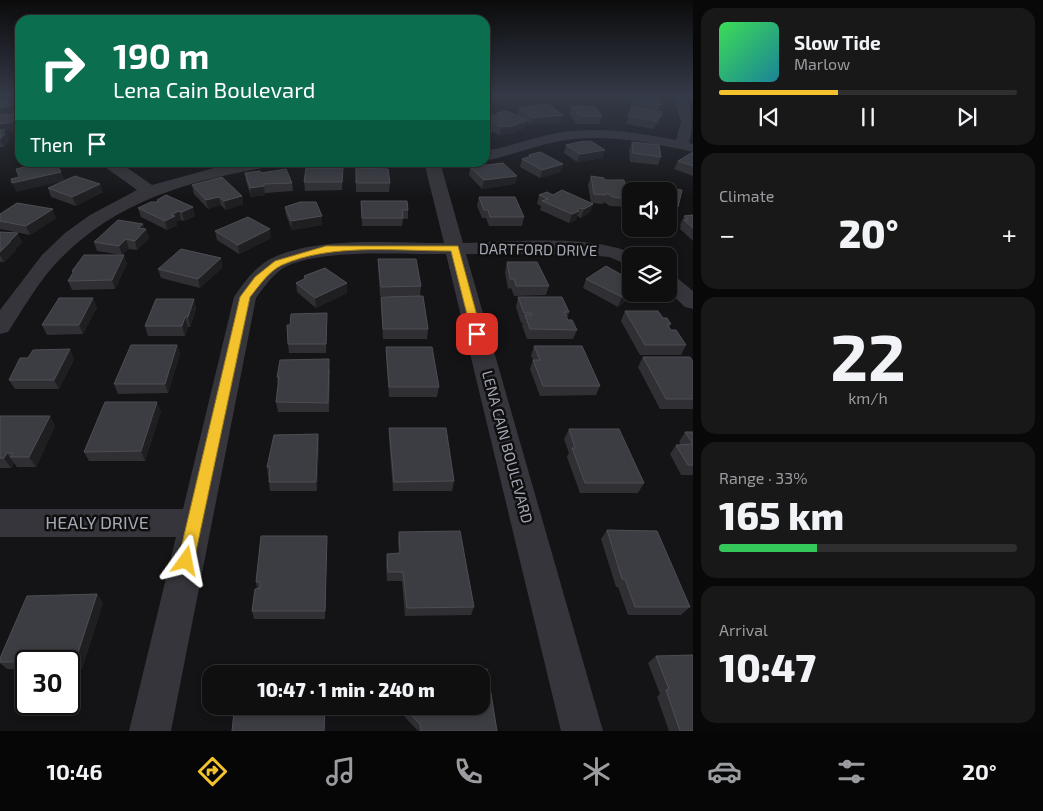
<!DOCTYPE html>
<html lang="en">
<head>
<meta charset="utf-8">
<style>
	:root { --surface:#0f0f10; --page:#181819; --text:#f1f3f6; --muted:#9b9c9f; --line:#2f2f30; --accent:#f4c22d }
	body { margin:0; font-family:"Exo 2",sans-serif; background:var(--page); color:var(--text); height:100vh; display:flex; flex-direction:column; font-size:19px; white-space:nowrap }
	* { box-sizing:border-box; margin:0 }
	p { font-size:16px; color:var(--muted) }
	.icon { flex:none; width:28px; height:28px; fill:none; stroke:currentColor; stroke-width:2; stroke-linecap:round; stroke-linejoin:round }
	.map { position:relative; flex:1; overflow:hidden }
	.side { display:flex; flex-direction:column; gap:8px; padding:8px; background:#080809; width:350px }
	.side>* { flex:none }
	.hud { position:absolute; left:15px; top:15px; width:475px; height:152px; border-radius:15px; box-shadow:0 2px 8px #0003,0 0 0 1px var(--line); background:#0b6e4f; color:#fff; overflow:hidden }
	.controls { position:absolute; left:622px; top:182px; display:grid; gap:10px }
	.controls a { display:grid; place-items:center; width:55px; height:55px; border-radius:10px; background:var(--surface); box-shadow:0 2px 8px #0003,0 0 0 1px var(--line); font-size:25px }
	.speed { position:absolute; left:15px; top:650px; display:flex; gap:10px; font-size:25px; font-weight:700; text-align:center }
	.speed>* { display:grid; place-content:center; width:65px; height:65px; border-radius:50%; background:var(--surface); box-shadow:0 2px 8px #0003,0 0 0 1px var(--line); line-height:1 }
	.speed .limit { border:2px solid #111; border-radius:8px; background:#fff; color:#111 }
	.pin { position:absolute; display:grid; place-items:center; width:42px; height:42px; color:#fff; margin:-21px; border-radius:10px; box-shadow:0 2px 8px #0006 }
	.me { position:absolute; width:55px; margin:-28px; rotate:12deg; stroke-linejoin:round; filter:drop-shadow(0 0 4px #0008) }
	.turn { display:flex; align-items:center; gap:18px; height:105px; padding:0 15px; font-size:22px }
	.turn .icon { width:65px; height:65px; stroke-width:2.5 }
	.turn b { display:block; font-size:35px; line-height:42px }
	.then { display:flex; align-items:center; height:48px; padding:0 15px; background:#0003; gap:10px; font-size:19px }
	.big { font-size:38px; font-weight:800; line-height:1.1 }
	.side .card { flex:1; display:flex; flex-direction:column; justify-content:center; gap:8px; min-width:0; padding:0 18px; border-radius:15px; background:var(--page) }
	.side .dial { align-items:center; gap:0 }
	.dial b { font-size:65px; line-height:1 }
	.song { display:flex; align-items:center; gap:15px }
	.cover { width:60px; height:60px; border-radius:8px; background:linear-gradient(135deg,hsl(130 70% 55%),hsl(190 70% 35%)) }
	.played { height:5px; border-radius:2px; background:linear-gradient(90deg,var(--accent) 40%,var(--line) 40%) }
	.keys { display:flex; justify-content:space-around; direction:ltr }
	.heat { display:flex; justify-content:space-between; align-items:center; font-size:28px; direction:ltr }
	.charge { height:8px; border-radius:4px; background:linear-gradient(90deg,#34c759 33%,var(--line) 0) }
	.trip { position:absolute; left:202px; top:665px; width:288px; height:50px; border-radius:15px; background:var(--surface); box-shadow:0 2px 8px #0003,0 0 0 1px var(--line); font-weight:800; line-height:50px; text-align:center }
	.tab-bar { display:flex; height:80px; justify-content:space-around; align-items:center; background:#060606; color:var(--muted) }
	.tab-bar .icon { width:35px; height:35px }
	.tab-bar .selected { color:var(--accent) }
	.tab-bar b { font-size:22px; color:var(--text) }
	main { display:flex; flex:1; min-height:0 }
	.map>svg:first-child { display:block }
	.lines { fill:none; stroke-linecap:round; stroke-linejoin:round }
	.minor { fill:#35353b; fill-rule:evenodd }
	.wall { fill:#303034 }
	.shaded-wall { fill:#1f1f22 }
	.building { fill:#3c3d42; stroke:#4d4e54 }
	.route { fill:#f4c22d; stroke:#9f7e1d }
	.labels { text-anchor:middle; stroke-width:5; stroke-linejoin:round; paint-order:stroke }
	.street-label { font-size:15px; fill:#a5a9b6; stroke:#0f0f10 }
	.near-street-label { font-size:18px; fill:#a5a9b6; stroke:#0f0f10 }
</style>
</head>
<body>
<main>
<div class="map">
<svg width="693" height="731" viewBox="0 0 693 731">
	<rect width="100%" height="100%" fill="#141416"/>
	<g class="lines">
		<g class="minor">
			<path d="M673 96H686C693 111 693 128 689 143L693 144V152C652 143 610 134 567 140 539 144 513 155 485 161V151C509 147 532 138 557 133 597 126 636 132 676 140L681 121Z"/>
			<path d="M104 162H119L152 185 236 162H276L269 167C187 180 107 204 51 269 34 289 22 311 8 332L0 334V310L42 255 65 233 90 215 137 190 105 167Z"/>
			<path d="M424 162H440L463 243C512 242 596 233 638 256H631V266L609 257 575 254H466L603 731H561L446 254C403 255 323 248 285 267 273 274 264 287 256 298L171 731H129L176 537H0V509H183L234 297C243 283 256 266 272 258 319 236 391 243 444 243Z"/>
			<path d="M669 275 676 277 693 291V309L685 307 669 292Z"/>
		</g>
	</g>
	<g class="wall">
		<path d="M632 96H651L661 105 658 111 661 116 658 124H656L654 129 626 124 631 108 630 102Z"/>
		<path d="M0 100 16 113 9 114H16L17 116 20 118V125L17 126 15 130 6 131 9 138 7 139 9 142 3 147H0Z"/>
		<path d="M571 106 602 116 600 124H576L569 114Z"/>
		<path d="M519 108 563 115 562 122 531 125 527 122 525 128 512 133 499 135 485 127V116L497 115V113L519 117 517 115Z"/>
		<path d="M632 142 661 157 658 165 630 162 629 150Z"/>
		<path d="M566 145 603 158 577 162 564 153Z"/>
		<path d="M693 152V176L674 169 678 161Z"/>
		<path d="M529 155 563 164 560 172 540 178 520 167 522 159 528 157Z"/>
		<path d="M470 167 517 176 515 184 482 189 469 175Z"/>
		<path d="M343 168 342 190 305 191 304 182Z"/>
		<path d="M356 168 390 183 389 192H356Z"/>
		<path d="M245 173 292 183 293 191 265 193V195L251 197 246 181Z"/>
		<path d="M591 176 605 180 629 199 626 207 610 206 604 202 603 204 591 203 588 185Z"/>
		<path d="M64 181 16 192 64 181 103 192 76 206 51 197 48 188Z"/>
		<path d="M192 185 242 196 243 204 226 210 221 205 208 209 194 194Z"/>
		<path d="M669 191 678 207 674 216 669 215Z"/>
		<path d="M539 195H553L593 204 590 212 581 218 577 216 576 220 569 223 540 210 541 206 537 204Z"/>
		<path d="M479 197 524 217 522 226H489L486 218H482L477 206Z"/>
		<path d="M157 200 195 216 184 221 181 220 176 222 177 225 167 230 141 217 138 208 157 202Z"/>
		<path d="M361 201 408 210V219H403L402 226H362Z"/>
		<path d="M285 207 322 216V225L292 230 286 215Z"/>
		<path d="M0 214 56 218 30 235 0 229Z"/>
		<path d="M693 215V241L680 229 681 226 680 225 684 216Z"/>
		<path d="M143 224 144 229H146L149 238 137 250 129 249 122 255 127 264 115 289 72 290 68 281 73 273 72 271 122 255 97 251 94 242Z"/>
		<path d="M215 231 271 238 239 254 217 240Z"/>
		<path d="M0 232 22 242 15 249 16 250 4 262H0Z"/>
		<path d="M221 258 222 268 200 288 161 278 158 269Z"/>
		<path d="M378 259 421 286 420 296H380L378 268Z"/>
		<path d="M507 262 549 286 546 295 514 296 511 288 508 289 505 272Z"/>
		<path d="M304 276 347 293 316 308 297 292 296 283 304 279Z"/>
		<path d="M586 279 631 280 618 307 583 288Z"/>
		<path d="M381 297 428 329 427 339H383L381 306Z"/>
		<path d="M518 297 569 312 567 318 568 320 577 330 573 339H527L522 325 523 323H521L516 307Z"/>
		<path d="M194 299 196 309 190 327H188L185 336H148L145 326Z"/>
		<path d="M97 307 83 334 47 335 42 325Z"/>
		<path d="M625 311 663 318 671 324 669 327 671 330 686 345 681 355H640L621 321Z"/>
		<path d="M327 323 326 353H289L288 344Z"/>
		<path d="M177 345 180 354 168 393 118 394 114 384Z"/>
		<path d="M534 346 600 386 596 395 540 396 530 369 533 360 531 356Z"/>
		<path d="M386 347 439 387 437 397H389L386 357Z"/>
		<path d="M643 357 693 361V409H660L638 367Z"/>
		<path d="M74 359 59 389H15L9 380Z"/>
		<path d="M330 369 329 412H278L276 402 278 386 277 377Z"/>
		<path d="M161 411 145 461H89L84 452Z"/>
		<path d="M0 416 55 426 36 467H17L14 463 11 468H0Z"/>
		<path d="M389 428 454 481 452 491H393L389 438Z"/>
		<path d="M569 429 644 483 638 493H580L567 457 569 453 564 439Z"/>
		<path d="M685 432H693V475H681L670 454 676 445H681L679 442Z"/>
		<path d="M318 434 319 444 317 491H270L269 482V477H268L267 467Z"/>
		<path d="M607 530 690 607 681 615H628L618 587H616L601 539Z"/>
		<path d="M399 532 474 607 471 615 405 616 402 581H387L386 563 387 554 399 553 398 541Z"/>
		<path d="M327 536 325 619H254L252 611 257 588 256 582Z"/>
		<path d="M97 594 103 603 82 669H69V661H26V669H7L0 663V658Z"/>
		<path d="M656 656 693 731H669L657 697 660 694 648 663Z"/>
		<path d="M416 669H487L497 731H418L404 716 406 710 409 706H481V674H415Z"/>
	</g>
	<g class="shaded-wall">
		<path d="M13 105 16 113 0 116V108Z"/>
		<path d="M16 114 17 117H19L20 118V125L17 126 15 130 6 131 9 138 7 139 9 142 3 147 0 139V124L14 119Z"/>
		<path d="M563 115 562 122 531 125 532 118Z"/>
		<path d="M527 120 525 128 512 133 499 135 501 127Z"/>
		<path d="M492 132 490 139 485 141V133Z"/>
		<path d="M605 150 603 158 577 162 580 154Z"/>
		<path d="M168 162H188L169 167Z"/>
		<path d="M563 164 560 172 540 178 542 170Z"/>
		<path d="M61 172 65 181 16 192 12 183Z"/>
		<path d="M517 176 515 184 482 189 484 180Z"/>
		<path d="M100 184 103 192 76 206 72 197Z"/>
		<path d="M264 186 265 195 251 197 250 188Z"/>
		<path d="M242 196 243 204 226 210 224 201Z"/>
		<path d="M219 197 221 205 208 209 206 200Z"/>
		<path d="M593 204 590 212 581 218 584 209Z"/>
		<path d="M193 207 195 216 184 221 182 212Z"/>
		<path d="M580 208 576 220 569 223 572 214Z"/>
		<path d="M53 209 56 218 30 235 26 226Z"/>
		<path d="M179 211 181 220 176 222 177 225 167 230 165 221 171 215Z"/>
		<path d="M322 216V225L292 230 291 221Z"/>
		<path d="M143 224 145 231 146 229 149 238 137 250 135 241 138 228Z"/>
		<path d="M270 229 271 238 239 254 238 245Z"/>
		<path d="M18 233 22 242 15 249 16 250 4 262 0 255V252L10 241Z"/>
		<path d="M126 239 129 249 122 255 119 246Z"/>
		<path d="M124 255 127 264 115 289 112 280Z"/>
		<path d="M221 258 222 268 200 288 198 279Z"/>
		<path d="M347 283V293L316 308 315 298Z"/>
		<path d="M631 290V294H635L618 307 622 297Z"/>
		<path d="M93 298 97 307 83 334 79 325Z"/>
		<path d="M194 299 196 309 190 327 188 317Z"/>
		<path d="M185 317 188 327 185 336 182 326Z"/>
		<path d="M177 345 180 354 168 393 165 384Z"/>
		<path d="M70 349 74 359 59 389 54 380Z"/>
		<path d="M157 402 161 411 145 461 141 451Z"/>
		<path d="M50 416 55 426 36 467 29 457Z"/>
		<path d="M318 434 319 444 317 491 316 482Z"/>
		<path d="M7 453 14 463 11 468 4 458Z"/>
		<path d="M327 536V545L325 619V611Z"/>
		<path d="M97 594 103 603 82 669 75 662Z"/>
		<path d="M325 706V731H324Z"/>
	</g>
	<g class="building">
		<path d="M633 96 659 97 661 105 634 102Z"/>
		<path d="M6 99 13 105 0 108V100Z"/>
		<path d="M548 104 563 115 532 118 519 108Z"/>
		<path d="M571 106 595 107 602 116H579Z"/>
		<path d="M632 107 662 112 661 116H658L657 121 628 116Z"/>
		<path d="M507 111 527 120 513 126 501 127 485 119V116L501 114 497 113Z"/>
		<path d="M16 114 15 115 19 117 14 119 12 122 0 124V115Z"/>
		<path d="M485 128 492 132 485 133Z"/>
		<path d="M0 130H5L0 134H5L0 139Z"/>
		<path d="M591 141 605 150 580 154 566 145 579 142Z"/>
		<path d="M632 142 659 145 661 157 633 153Z"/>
		<path d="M540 152 563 164 542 170 522 159 531 156 529 155Z"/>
		<path d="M693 152V166L678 161Z"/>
		<path d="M47 162H55L61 172 12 183 11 179 19 177 16 169Z"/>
		<path d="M503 163 517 176 484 180 470 167Z"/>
		<path d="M306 168H343L342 182H304Z"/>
		<path d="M356 168 388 169 390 183H356Z"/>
		<path d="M286 169 292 183 264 184V186L250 188 245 173 260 171 261 173Z"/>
		<path d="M75 176 100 184 72 197 48 188Z"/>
		<path d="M591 176 604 178 605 180H624L629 199 613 197 607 193 606 195 594 194Z"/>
		<path d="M222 177 242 196 224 201 219 197 206 200 192 185Z"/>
		<path d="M647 183 658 187 682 190 678 207 669 205V191H644Z"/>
		<path d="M562 190 593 204 584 209 580 208 577 210 579 211 572 214 542 201 548 199 539 195 547 192 553 195Z"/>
		<path d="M166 195 193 207 182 212 179 211 171 215 175 216 165 221 138 208 151 202H159L157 200Z"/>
		<path d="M479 197H515L524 217H490L488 210H484Z"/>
		<path d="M361 201H407L408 210H402L403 218H362Z"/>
		<path d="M300 202H316L322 216 291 221 285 207Z"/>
		<path d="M17 203 53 209 26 226 0 221V214Z"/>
		<path d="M693 215V228L684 220 688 219 684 216Z"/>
		<path d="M248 217 270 229 238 245 215 231Z"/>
		<path d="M118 220 143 224 138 228 146 229 135 241 126 239 119 246 94 242Z"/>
		<path d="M0 232 18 233 10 241H11L0 252Z"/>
		<path d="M181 249 221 258 198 279 158 269Z"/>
		<path d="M84 255H124L112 280 68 281 74 271H72Z"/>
		<path d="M378 259H416L421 286 381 287Z"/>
		<path d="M507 262H537L549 286H516L514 279H510Z"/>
		<path d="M606 266 631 280V290L622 297 586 279Z"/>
		<path d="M325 268 347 283 315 298 296 283 306 278 304 276Z"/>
		<path d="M423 296 428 329H383L381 297Z"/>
		<path d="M518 297H562L569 312H564L568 320H572L577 330 530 329 525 315H532L531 313H524Z"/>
		<path d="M59 298H93L79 325H42Z"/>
		<path d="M156 299H194L188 317H185L182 326H145Z"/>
		<path d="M625 311H658L663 318H667L671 324H667L671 330H676L686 345H645Z"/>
		<path d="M327 313 326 344H288L287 325H290L291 314Z"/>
		<path d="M131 345H177L165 384H114Z"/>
		<path d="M534 346H582L600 386H543L533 360H540Z"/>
		<path d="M386 347H432L439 387H389Z"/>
		<path d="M70 349 54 380H9L20 358H28L33 350Z"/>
		<path d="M643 357H690L693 361V399H666Z"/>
		<path d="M329 359 328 403 276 402 279 377H277L280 360Z"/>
		<path d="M105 402H157L141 451 84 452Z"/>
		<path d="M0 416H50L29 457H10L13 453H7L4 458H0Z"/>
		<path d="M389 428H446L454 481 394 482Z"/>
		<path d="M569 429H619L644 483H585L572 448H575Z"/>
		<path d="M685 432H693V465H688L676 445 693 444Z"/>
		<path d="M318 434 316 482H269L270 467H267L274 435Z"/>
		<path d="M607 530 657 531 690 607H635L625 579H622Z"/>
		<path d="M460 531 474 607 407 608 403 572H388L387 554 400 553 399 532Z"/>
		<path d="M261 536H327L325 611H252L255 589 260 588V582H256Z"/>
		<path d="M97 594 75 662H69V661L0 662V658L27 596Z"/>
		<path d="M693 655V731H680L666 690 669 689 656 656Z"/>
		<path d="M326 669 325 674H246V670Z"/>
		<path d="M416 669H487L497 731H421L420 724 406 710 409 706H481V674H416Z"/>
		<path d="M244 706H325L324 731H232L234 712H244Z"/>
	</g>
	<linearGradient id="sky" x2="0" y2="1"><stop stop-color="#0b0b0c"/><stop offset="0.48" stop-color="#343a47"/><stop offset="1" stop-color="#343a47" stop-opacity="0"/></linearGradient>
	<rect width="693" height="199" fill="url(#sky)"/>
	<path class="route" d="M458 246 482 334 477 338 472 334 451 251C398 251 331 243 282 265 269 271 259 286 250 297L194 561 192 566 186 568 181 566 178 561 240 297 255 277 275 261 326 246Z"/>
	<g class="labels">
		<g class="street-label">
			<text transform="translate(538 250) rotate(1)" y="5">DARTFORD DRIVE</text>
			<text transform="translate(507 447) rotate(75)" y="5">LENA CAIN BOULEVARD</text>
		</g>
		<g class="near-street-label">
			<text x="97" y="529">HEALY DRIVE</text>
		</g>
	</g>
</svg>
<div class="controls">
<a><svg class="icon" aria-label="sound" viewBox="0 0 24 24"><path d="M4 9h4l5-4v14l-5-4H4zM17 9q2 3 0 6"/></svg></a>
<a><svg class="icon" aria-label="layers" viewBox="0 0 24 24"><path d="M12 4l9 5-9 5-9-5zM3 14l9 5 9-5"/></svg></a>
</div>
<div class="speed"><div class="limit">30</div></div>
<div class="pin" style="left:477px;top:334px;background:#d93025"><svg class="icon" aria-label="arrive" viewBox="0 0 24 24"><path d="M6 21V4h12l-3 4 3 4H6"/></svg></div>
<svg class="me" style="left:186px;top:561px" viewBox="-20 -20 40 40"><path d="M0-17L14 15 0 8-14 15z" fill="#f4c22d" stroke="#fff" stroke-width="4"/></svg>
<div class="trip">10:47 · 1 min · 240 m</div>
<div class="hud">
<div class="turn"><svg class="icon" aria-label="right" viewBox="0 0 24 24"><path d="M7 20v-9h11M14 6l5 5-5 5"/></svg><div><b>190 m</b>Lena Cain Boulevard</div></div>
<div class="then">Then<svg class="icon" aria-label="arrive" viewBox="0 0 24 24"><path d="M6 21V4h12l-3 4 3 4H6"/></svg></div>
</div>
</div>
<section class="side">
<div class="card">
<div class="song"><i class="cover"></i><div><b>Slow Tide</b><p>Marlow</p></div></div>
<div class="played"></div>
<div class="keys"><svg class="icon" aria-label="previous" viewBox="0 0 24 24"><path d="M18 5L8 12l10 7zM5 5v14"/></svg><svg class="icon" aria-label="pause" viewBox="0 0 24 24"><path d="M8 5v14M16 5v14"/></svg><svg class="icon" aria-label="next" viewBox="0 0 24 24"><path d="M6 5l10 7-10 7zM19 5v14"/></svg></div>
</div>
<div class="card"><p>Climate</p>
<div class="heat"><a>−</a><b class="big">20°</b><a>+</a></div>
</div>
<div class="card dial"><b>22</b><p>km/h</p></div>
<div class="card"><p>Range · 33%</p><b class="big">165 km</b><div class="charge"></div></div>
<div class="card"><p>Arrival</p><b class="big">10:47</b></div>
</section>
</main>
<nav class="tab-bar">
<b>10:46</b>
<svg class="icon selected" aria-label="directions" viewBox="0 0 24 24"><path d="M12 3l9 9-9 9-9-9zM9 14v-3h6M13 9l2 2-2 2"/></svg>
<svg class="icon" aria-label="music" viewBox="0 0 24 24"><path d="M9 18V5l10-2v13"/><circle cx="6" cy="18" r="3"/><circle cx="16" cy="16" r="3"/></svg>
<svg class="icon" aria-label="phone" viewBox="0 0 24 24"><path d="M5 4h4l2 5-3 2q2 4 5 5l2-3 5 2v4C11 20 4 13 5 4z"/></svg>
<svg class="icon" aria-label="climate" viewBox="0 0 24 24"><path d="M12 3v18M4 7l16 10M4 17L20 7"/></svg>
<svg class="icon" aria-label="car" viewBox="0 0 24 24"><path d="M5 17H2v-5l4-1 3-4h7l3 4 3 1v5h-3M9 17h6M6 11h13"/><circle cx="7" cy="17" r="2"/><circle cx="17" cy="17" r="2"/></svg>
<svg class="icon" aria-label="filters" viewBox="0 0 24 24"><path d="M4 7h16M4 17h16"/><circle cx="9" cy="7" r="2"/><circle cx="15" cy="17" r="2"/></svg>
<b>20°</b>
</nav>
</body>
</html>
